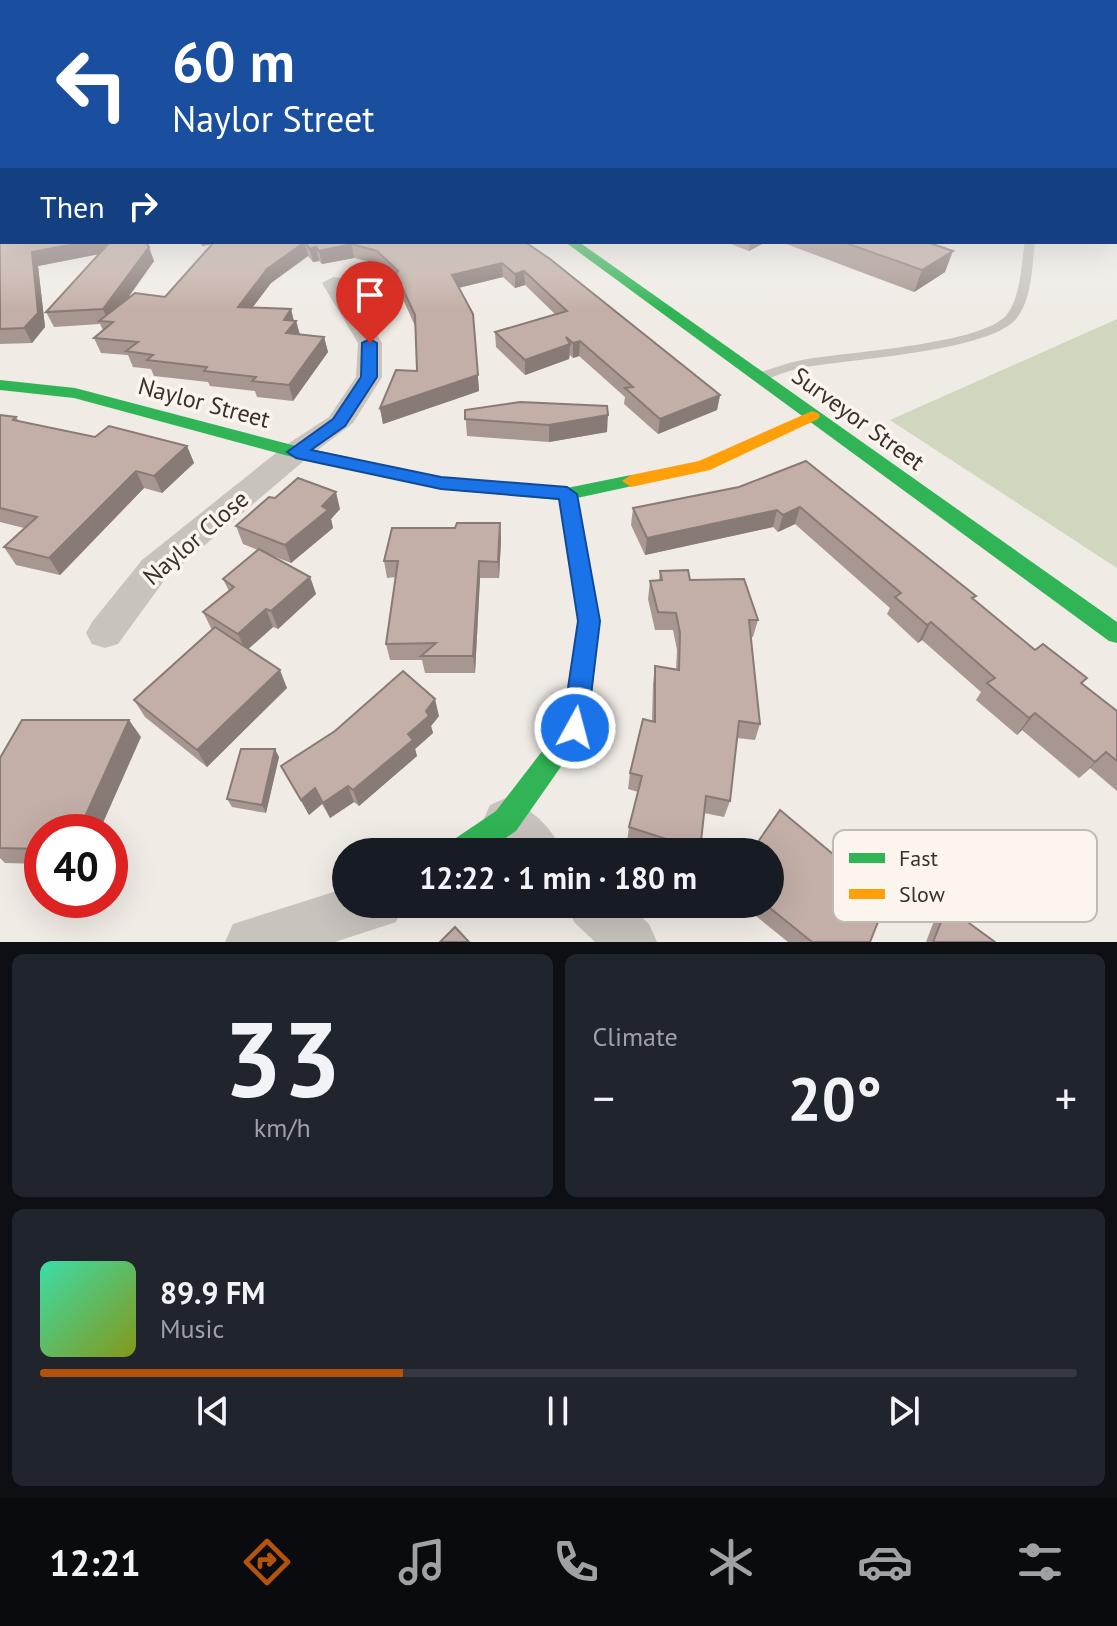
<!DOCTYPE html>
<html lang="en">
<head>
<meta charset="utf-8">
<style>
	:root { --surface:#171b24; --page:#20242c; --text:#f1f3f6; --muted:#9ea1a6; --line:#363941; --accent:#b45309 }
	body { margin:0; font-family:"PT Sans",sans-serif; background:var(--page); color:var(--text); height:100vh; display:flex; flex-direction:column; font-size:30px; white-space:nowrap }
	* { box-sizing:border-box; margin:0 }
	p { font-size:26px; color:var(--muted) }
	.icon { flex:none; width:44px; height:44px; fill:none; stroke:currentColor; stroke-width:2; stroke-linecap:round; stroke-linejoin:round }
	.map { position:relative; height:942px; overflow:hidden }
	.sheet { display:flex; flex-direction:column; gap:12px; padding:12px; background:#0d0f14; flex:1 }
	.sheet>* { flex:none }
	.guide { position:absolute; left:0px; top:0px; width:1118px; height:244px; box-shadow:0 8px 32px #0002; background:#1a4fa0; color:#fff; overflow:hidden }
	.speed { position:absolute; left:24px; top:814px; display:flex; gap:16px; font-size:40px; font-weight:700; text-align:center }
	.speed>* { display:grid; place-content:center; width:104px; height:104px; border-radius:50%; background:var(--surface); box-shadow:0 8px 32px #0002; line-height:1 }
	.speed .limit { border:12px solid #d22; background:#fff; color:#111 }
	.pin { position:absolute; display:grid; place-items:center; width:68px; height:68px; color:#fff; margin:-82px -34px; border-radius:50% 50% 50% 0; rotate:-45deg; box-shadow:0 0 8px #0007 }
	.pin .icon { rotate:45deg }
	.me { position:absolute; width:88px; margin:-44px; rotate:7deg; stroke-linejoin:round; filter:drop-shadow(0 0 6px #0008) }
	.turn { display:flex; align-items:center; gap:28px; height:168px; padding:0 40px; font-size:36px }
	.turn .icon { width:104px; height:104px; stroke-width:2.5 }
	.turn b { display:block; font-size:56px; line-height:68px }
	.then { display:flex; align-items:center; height:76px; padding:0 40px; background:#0003; gap:16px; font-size:30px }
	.big { font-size:60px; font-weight:700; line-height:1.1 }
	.sheet .tile { flex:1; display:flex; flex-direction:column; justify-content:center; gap:12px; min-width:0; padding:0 28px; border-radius:12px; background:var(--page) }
	.sheet .dial { align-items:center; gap:0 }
	.dial b { font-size:104px; line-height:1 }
	.song { display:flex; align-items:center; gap:24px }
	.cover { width:96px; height:96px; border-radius:12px; background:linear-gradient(135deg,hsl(160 70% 55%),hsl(70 70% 35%)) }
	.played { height:8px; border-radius:4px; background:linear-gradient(90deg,var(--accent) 35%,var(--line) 35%) }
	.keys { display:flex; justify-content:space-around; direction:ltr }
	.heat { display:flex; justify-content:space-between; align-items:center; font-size:44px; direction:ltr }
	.sheet .tiles { flex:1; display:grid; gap:12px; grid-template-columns:1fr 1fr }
	.tile:last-child { grid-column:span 2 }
	.trip { position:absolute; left:332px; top:838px; width:452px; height:80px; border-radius:40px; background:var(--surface); box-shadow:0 8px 32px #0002; font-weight:700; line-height:80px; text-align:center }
	.menu { display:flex; height:128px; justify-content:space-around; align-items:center; background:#090b0e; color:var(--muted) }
	.menu .icon { width:56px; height:56px }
	.menu .on { color:var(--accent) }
	.menu b { font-size:36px; color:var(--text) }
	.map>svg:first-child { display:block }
	.green { fill:#d1d6bf }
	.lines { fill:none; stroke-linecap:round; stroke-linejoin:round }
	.lane { fill:#c9c3be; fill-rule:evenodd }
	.street { fill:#c9c3be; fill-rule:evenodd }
	.fast { fill:#30b455; fill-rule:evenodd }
	.slow { fill:#ff9f0a; fill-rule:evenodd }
	.wall { fill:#a89690 }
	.shaded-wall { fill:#887a75 }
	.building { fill:#c3afa7; stroke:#887a75; stroke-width:2 }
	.route { fill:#1a73e8; stroke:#114b97; stroke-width:2 }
	.labels { text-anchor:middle; stroke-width:7; stroke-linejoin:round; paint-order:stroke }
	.street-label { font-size:24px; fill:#3b302b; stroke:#fbf5ee }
	.key { fill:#fbf5ee; stroke:#c1bab4; stroke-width:2 }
	.key-label { font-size:22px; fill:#3b302b }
</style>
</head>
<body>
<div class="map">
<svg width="1117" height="942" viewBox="0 0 1117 942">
	<rect width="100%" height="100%" fill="#f0ebe5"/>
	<path class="green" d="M1117 319V568L890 420Z"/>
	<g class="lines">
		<path class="lane" d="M1025 242H1035C1032 266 1032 300 1016 319 988 352 847 359 801 368 787 371 774 377 760 381L753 377 755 374C771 369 786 363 802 360 842 352 987 345 1008 313 1021 294 1021 264 1025 242Z"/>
		<g class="street">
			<path d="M333 277 341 278 382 343V377L353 423 306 459 166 578 118 644 105 648 92 644 86 633 92 622 142 560 286 445 329 417 356 377 358 343 322 283Z"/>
			<path d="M506 798C531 808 552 827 562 852H504L490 837 483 821 490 805Z"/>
			<path d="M346 888V904H403L396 922 335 942H225L233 924Z"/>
			<path d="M567 904H628L649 924 657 942H595L574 922Z"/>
		</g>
		<g class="fast">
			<path d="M565 242H579L1117 622V643L1109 641Z"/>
			<path d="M0 380 75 388 296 446 441 477 567 488 631 475 637 477 640 481 637 485 577 498 600 621 588 728 516 831 485 852H446L450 842 496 811 563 724 578 621 559 500 441 489 296 458 74 398 0 390Z"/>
		</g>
		<path class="slow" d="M812 411 818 413 820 416 818 419 710 470 631 487 622 481 631 475 699 461Z"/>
	</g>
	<g class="wall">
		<path d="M0 178H2V242H146L154 261 126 300 135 293 165 297 212 244 202 246 200 242H525L550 259 720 395 717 410 658 434 624 404 625 397 579 356 573 358 570 355 569 359 525 375 496 347 495 332 555 314 525 285 515 288 503 277 459 288 473 314 479 391 383 424 380 408 396 370 417 371 415 326 398 288 397 282 379 264 354 258 322 264 319 261 313 262 308 256 271 283 253 307 291 309 294 321H296L300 334 324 337 328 352 293 401 257 397 255 391 210 386 208 382 154 376 151 369 133 367 128 355 101 353 94 338 103 330 100 324 54 327 46 312 99 254 38 266 45 327 32 343 0 344Z"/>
		<path d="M726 242H766L749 251Z"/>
		<path d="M781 242H927L945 272 914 292Z"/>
		<path d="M465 410 607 432 549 442 467 436Z"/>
		<path d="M0 415 16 417 19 421 95 437 187 446 194 463 162 493 144 488 60 575 16 565 4 547 24 528 0 522Z"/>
		<path d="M806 461 1035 650 1087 678 1082 684 1117 711V791L1090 768 1079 778 1022 730 1017 735 976 700 981 692 922 640 918 643 887 614 890 608 795 524 778 532 773 527 645 555 631 525 633 508 739 487Z"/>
		<path d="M340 509 331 519 333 528 291 563 268 554 310 577 316 594 278 629 273 627 248 649 287 688 207 767 145 717 134 700 212 630 203 612 229 591 223 579 258 550 243 544 236 526Z"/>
		<path d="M500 523 501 540 499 578H480L475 673H425L422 660H390L386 644 396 577 387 578 384 561 455 528Z"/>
		<path d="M660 571 690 580 758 620 753 637H751L760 724 755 740 737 738 730 801 724 817 704 813 700 852H657L627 842 629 827 638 792 628 789 630 773 652 721 653 684 655 666 676 670 677 650 673 630H655L648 599 650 581 659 580Z"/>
		<path d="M439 716 431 726 433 733 415 749 417 756 359 806 354 802 330 818 322 804 309 815 281 766Z"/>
		<path d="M141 737 42 832V864L5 863 0 858V758Z"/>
		<path d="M279 757 266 813 232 807 227 799Z"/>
		<path d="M741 904H770L870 942H788Z"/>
		<path d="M947 907 995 942H926L934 921Z"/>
	</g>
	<g class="shaded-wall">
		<path d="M85 242H117L120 250 38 266 45 327 32 343 24 328 32 252Z"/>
		<path d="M201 242H224L202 246Z"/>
		<path d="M305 242 308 256 271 283 242 321 238 307 267 269Z"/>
		<path d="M750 242H766L749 251Z"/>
		<path d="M352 244 354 258 322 264 319 251Z"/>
		<path d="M149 247 154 261 111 322H108L103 309Z"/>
		<path d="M316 247 319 261 313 262 310 249Z"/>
		<path d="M953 251 945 272 914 292 922 270Z"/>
		<path d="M502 263 503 277 453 289 452 275Z"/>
		<path d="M524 271 525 285 515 288V274Z"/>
		<path d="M291 309 294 323 296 321 300 336 290 348 284 320Z"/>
		<path d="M473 314 479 391 383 424 380 408Z"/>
		<path d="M324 337 328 352 293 401 289 385Z"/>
		<path d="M580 341 579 356 573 358V343Z"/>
		<path d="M570 344 569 359 525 375V360Z"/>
		<path d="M720 395 717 410 658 434 660 419Z"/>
		<path d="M608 415 607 432 549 442V425Z"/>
		<path d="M187 446 194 463 162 493 154 476Z"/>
		<path d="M136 471 144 488 60 575 49 558Z"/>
		<path d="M336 492 340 509 331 519 333 528 291 563 285 545Z"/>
		<path d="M800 507 795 524 778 532 783 515Z"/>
		<path d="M777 510 773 527 645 555 647 538Z"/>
		<path d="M500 523 501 540 499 578 498 562Z"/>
		<path d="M479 561 480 578 475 673 473 656Z"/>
		<path d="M310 577 316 594 278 629 271 611Z"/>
		<path d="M266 609 273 627 246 651 238 634Z"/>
		<path d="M931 622 922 640 918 643 927 625Z"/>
		<path d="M280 670 287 688 207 767 197 750Z"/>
		<path d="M435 699 439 716 431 726 433 733 415 749 417 756 359 806 353 790 408 734Z"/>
		<path d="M1035 713 1022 730 1017 735 1029 718Z"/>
		<path d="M129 720 141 737 99 832H78Z"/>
		<path d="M275 749 279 757 266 813 262 805Z"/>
		<path d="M1106 752 1090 768 1079 778 1095 762Z"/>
		<path d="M348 786 354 802 330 818 323 803Z"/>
		<path d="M315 788 322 804 309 815 301 800Z"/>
	</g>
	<g class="building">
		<path d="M0 178H2V227L0 226Z"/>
		<path d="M2 230V242H85L32 252 38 313 24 328 0 329V231Z"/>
		<path d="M110 242H146L149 247 103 309 46 312Z"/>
		<path d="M214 242H525L550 259 720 395 660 419 625 388 633 387 580 341 573 343 566 337 570 344 525 360 495 332 567 311 524 271 515 274 502 263 452 275 473 314 478 375 380 408 396 370 417 371 415 315 396 274 398 271 377 251 352 244 319 251 316 247 310 249 305 242 267 269 238 307 291 309 284 320 296 321 286 333 324 337 289 385 252 381 256 377 204 371 207 367 147 360 153 355 126 351 138 342 94 338 113 322 99 321 135 293 165 297Z"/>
		<path d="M843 242H927L953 251 922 270Z"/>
		<path d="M520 402 607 406 608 415 549 425 465 419V410Z"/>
		<path d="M0 415 16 417 13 420 95 437 109 426 187 446 154 476 136 471 49 558 4 547 37 517 0 508Z"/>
		<path d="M806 461 976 596 972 598 1035 650 1043 644 1087 678 1081 683 1117 711V761L1106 752 1095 762 1035 713 1029 718 987 683 995 678 931 622 927 625 895 597 901 593 800 507 783 515 777 510 647 538 633 508 739 487Z"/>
		<path d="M298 478 336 492 322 506 328 510 285 545 236 526 269 497 275 498Z"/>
		<path d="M457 523H500L498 562 479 561 473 656H421L436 643 386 644 398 561H384L392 528H455Z"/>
		<path d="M259 549 310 577 271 611 266 609 238 634 203 612 234 587 223 579Z"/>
		<path d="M688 570 690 580 744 579 758 620H749L760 724 739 721 730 801 706 796 700 850 629 827 642 776 630 773 643 719 655 722V666L679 670 680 633 676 613 658 612 650 581 662 580 660 571Z"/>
		<path d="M215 627 280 670 197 750 134 700Z"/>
		<path d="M403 671 435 699 426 711 429 716 408 734 413 740 353 790 348 786 323 803 315 788 301 800 281 766 335 731Z"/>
		<path d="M22 720H129L78 832H42V849L0 848V758Z"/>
		<path d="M241 749H275L262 805 227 799Z"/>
		<path d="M780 810 887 899 870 942H812L765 904H770V852H751Z"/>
		<path d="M947 907 995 942H933Z"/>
		<path d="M455 927 469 942H440Z"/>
	</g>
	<linearGradient id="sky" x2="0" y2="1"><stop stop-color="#8bbad8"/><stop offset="0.57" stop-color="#f8f6f3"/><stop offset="1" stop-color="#f8f6f3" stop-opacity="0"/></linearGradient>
	<rect width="1117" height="310" fill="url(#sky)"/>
	<path class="route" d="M370 339 377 343V377L345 426 311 450 441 477 567 487 577 494 600 621 587 728 584 736 575 740 566 736 562 728 578 621 559 499 441 489 296 458 287 452 333 419 361 377 362 343Z"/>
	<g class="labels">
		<g class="street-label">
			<text transform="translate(204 403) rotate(15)" y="8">Naylor Street</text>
			<text transform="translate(858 419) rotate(36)" y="8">Surveyor Street</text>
			<text transform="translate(196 538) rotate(-41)" y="8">Naylor Close</text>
		</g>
	</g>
	<rect x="833" y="830" width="264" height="92" rx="12" class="key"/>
	<rect x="849" y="853" width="36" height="10" fill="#30b455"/>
	<rect x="849" y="889" width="36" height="10" fill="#ff9f0a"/>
	<g class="key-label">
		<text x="899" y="866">Fast</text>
		<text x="899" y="902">Slow</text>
	</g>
</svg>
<div class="speed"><div class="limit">40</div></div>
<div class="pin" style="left:370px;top:343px;background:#d93025"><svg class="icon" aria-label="arrive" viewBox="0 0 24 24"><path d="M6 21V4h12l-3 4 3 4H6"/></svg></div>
<svg class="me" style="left:575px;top:728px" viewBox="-20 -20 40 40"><circle r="17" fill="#1a73e8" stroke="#fff" stroke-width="3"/><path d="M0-11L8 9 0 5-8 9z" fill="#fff"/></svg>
<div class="trip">12:22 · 1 min · 180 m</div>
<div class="guide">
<div class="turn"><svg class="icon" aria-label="left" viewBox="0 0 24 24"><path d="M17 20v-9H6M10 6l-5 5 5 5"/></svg><div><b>60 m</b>Naylor Street</div></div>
<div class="then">Then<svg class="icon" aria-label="right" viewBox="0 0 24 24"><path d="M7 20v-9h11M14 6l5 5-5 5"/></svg></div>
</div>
</div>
<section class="sheet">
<div class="tiles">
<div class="tile dial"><b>33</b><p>km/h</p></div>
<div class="tile"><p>Climate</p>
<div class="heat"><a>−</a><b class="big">20°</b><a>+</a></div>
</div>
<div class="tile">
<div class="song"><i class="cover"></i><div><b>89.9 FM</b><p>Music</p></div></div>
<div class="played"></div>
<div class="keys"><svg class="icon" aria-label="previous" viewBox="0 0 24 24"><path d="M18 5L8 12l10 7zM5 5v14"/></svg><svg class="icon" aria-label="pause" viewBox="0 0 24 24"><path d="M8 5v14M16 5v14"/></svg><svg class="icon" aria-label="next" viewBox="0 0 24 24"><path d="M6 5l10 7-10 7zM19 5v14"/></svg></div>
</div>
</div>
</section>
<nav class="menu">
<b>12:21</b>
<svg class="icon on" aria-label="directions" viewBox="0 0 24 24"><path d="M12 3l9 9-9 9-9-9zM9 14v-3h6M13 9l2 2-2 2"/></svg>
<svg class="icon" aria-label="music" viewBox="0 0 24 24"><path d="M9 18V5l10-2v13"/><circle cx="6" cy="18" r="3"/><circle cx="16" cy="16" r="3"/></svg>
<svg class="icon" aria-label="phone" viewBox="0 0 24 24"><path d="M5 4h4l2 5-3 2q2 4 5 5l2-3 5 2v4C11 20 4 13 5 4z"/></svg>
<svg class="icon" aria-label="climate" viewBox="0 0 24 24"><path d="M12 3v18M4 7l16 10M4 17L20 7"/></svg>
<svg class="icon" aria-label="car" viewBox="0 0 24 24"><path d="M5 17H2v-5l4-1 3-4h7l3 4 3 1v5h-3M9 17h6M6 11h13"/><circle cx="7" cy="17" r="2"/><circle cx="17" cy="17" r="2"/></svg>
<svg class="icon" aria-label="filters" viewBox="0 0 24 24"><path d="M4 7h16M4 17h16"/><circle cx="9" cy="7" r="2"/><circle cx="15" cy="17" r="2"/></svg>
</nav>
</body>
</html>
